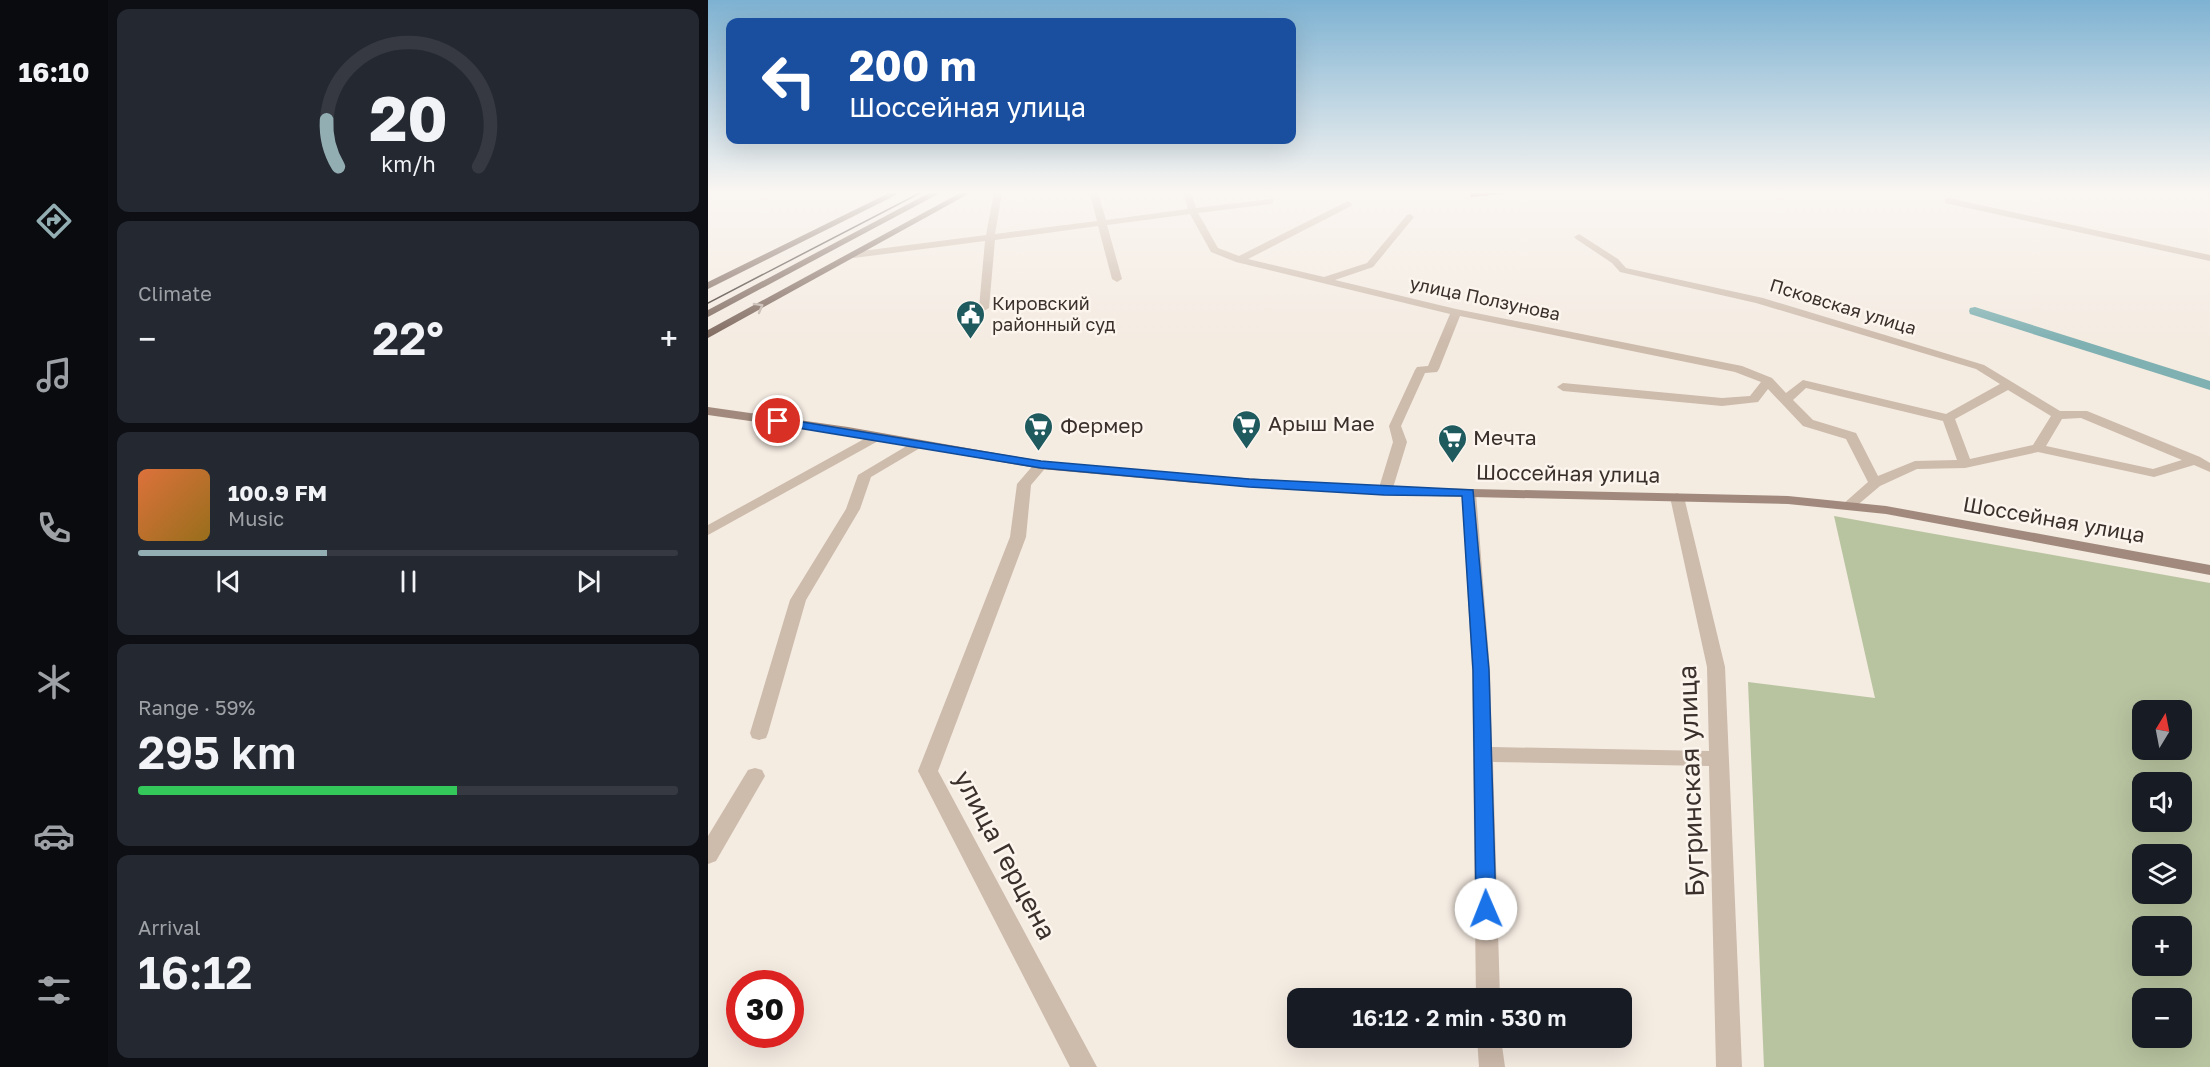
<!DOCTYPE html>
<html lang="en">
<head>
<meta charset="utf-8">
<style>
	:root { --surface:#171b24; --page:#242831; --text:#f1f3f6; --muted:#9ea1a6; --line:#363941; --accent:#92aeb2 }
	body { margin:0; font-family:"Golos Text",sans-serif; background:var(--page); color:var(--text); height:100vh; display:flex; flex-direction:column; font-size:22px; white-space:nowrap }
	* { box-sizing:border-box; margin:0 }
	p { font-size:20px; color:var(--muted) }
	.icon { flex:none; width:33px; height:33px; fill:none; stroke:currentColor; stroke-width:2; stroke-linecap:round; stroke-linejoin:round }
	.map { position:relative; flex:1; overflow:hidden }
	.side { display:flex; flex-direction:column; gap:9px; padding:9px; background:#0d0f14; width:600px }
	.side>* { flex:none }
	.top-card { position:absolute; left:18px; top:18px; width:570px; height:126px; border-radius:12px; box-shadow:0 6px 24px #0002; background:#1a4fa0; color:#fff; overflow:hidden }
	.needle { width:39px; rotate:10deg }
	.buttons { position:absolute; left:1424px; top:700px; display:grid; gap:12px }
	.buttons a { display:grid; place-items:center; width:60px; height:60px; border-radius:12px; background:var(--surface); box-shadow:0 6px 24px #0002; font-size:30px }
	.speed { position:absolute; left:18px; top:970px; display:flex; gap:12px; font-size:30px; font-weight:700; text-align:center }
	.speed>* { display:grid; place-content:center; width:78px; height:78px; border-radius:50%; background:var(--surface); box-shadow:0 6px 24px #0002; line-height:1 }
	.speed .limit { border:9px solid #d22; background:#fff; color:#111 }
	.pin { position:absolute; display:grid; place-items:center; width:51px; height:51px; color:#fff; margin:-26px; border:3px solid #fff; border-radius:50%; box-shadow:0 2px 6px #0007 }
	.me { position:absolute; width:66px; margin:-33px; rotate:359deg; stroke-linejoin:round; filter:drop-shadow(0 0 4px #0008) }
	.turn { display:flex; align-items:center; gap:21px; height:126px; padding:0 24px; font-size:27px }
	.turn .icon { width:78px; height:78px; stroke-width:2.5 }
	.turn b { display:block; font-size:42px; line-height:51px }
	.big { font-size:45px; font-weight:600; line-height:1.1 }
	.side .tile { flex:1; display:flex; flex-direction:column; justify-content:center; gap:9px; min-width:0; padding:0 21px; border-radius:12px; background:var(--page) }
	.side .dial { align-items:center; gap:0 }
	.dial svg { height:156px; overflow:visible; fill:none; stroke:var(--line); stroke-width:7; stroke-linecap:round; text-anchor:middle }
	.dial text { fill:var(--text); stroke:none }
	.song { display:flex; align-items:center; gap:18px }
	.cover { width:72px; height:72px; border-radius:9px; background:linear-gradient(135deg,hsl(20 70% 55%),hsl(40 70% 35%)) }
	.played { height:6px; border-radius:3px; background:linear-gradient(90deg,var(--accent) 35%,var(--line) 35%) }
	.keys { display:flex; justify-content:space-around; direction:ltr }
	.heat { display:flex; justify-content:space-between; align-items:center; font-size:33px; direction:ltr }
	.charge { height:9px; border-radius:4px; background:linear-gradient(90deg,#34c759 59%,var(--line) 0) }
	.trip { position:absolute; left:579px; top:988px; width:345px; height:60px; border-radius:12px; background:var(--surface); box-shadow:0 6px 24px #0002; font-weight:600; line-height:60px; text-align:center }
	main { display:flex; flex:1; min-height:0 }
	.menu { display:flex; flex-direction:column; width:108px; justify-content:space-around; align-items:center; background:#090b0e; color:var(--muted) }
	.menu .icon { width:42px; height:42px }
	.menu .current { color:var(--accent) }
	.menu b { font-size:27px; color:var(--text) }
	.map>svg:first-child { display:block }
	.green { fill:#b8c4a0; fill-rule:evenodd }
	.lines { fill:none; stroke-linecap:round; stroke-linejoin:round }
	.canal { fill:#7fb0b2; fill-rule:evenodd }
	.street { fill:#cdbbac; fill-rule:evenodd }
	.secondary { fill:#a18a7d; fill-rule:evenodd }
	.primary { fill:#7d675c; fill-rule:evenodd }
	.tram { stroke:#3b302b; stroke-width:1.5 }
	.shaded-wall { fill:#8c4a34 }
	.oneway { stroke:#c2b5ac }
	.route { fill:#1a73e8; stroke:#114b97; stroke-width:1.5 }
	.labels { text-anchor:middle; stroke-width:5; stroke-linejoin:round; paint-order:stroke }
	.far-street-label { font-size:18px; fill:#3b302b; stroke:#fbf5ee }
	.far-poi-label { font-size:18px; fill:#3b302b; stroke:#fbf5ee; text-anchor:start }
	.poi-label { font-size:21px; fill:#3b302b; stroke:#fbf5ee; text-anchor:start }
	.street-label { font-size:21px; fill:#3b302b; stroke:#fbf5ee }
	.near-street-label { font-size:26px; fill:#3b302b; stroke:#fbf5ee }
</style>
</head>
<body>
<main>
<nav class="menu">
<b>16:10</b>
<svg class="icon current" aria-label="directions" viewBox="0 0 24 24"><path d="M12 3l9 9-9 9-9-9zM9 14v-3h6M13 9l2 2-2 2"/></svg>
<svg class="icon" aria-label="music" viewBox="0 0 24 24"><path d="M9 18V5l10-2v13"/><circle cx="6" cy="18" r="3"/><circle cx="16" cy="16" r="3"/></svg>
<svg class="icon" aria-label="phone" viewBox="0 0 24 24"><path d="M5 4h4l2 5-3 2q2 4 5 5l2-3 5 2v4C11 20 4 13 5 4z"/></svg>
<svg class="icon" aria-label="climate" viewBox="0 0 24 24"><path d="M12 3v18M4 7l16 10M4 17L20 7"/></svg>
<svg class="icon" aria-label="car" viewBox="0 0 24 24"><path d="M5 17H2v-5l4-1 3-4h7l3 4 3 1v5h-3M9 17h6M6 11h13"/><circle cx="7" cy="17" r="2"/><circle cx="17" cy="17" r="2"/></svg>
<svg class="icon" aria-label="filters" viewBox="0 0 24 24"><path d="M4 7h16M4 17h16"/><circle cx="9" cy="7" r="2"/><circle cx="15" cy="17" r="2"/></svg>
</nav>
<section class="side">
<div class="tile dial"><svg viewBox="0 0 100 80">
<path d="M14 69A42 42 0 1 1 86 69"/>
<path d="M14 69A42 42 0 0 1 8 45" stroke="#92aeb2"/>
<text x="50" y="56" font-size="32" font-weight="700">20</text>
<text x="50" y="72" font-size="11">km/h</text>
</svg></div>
<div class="tile"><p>Climate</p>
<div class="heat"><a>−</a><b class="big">22°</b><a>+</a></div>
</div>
<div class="tile">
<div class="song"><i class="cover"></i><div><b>100.9 FM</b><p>Music</p></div></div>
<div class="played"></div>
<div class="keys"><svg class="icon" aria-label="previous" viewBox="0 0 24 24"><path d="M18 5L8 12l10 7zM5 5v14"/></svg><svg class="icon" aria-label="pause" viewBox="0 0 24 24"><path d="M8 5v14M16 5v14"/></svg><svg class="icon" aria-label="next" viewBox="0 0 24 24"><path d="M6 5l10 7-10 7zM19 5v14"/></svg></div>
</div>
<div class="tile"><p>Range · 59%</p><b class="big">295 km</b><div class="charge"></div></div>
<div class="tile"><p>Arrival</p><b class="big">16:12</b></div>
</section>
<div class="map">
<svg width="1502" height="1067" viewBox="0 0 1502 1067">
	<rect width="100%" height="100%" fill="#f4ebe1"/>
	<path class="green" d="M1126 516 1502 583V1067H1056L1040 682 1167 698ZM1434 711H1473V750H1434ZM1434 783H1473V822H1434ZM1434 855H1473V894H1434ZM1434 927H1473V966H1434ZM1434 999H1473V1038H1434Z"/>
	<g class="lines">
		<path class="canal" d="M1267 307 1502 381V390L1262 314 1261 311 1262 308Z"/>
		<g class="street">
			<path d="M286 193H294L287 234 389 221 382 193H390L398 220 480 209 475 193H483L488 208 565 199V203L562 204 490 213 510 248 531 256 640 201 644 204 643 206 540 259 616 277 659 263 699 215 702 214 706 217 665 267 627 280 748 309 1034 366 1064 378 1078 393 1095 380 1238 414 1292 384 1268 369 1048 303 912 272 904 263 868 239 866 237 871 234 910 259 918 268 1055 298 1276 365 1352 411H1379L1492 457 1502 463V472L1486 465 1446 477 1330 452 1257 468 1209 469 1172 486 1146 508 1141 509 1134 505 1160 482 1138 439 1095 426 1060 389 1050 402 1014 406 855 391 849 387 855 383 1014 398 1042 396 1053 382 1027 372 752 316 731 369 729 372 717 373 693 426 699 442 684 491 677 495 670 491 685 442 681 426 707 370 709 367 720 366 742 314 528 262 503 252 482 214 399 225 414 279 409 282 404 279 390 226 287 240 281 308 276 311 271 308 277 241 146 258 141 255 146 252 278 235ZM1098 388 1235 421 1249 460 1207 461 1170 476 1148 433 1105 420 1085 400ZM1300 390 1343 416 1325 445 1262 459 1247 419ZM1373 418 1474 460 1445 469 1338 446 1354 419Z"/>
			<path d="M1240 198 1502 255V261L1237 203V199Z"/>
			<path d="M167 433 174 437 172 440 0 535V525Z"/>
			<path d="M207 441 214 445 212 448 163 477 152 509 98 600 60 733 58 738 51 740 44 738 42 733 82 600 138 509 150 475Z"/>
			<path d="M333 461 340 465 323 485 318 537 230 771 389 1067H362L210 771 302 537 309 484 328 462Z"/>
			<path d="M761 489 768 493 782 670 784 747 1001 751 999 667 962 497 969 493 976 497 1017 667 1034 1067H1008L1001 766 785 762 792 999H768L764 670 754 493Z"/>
			<path d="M47 768 54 770 57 776 8 861 0 864V836L40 770Z"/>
			<path d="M769 1038H793L797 1067H771Z"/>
		</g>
		<path class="secondary" d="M0 407 140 427 333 461 487 475 677 487 1080 496 1178 506 1502 565V575L1178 514 1080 504 677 495 487 483 333 469 140 435 0 415Z"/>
		<g class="primary">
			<path d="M181 193H192L0 289V282Z"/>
			<path d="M221 193H232L0 317V310Z"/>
			<path d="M252 193H262L0 338V330Z"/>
		</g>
		<path class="tram" d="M0 303 212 193"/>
	</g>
	<path class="shaded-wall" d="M763 193H804L763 197Z"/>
	<defs><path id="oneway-chevron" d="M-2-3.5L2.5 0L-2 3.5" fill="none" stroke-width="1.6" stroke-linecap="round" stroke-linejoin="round" transform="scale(1.5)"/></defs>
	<use class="oneway" href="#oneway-chevron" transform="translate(51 307) rotate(-29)"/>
	<linearGradient id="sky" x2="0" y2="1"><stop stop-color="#7eb2d2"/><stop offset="0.56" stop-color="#faf6f2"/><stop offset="1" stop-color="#faf6f2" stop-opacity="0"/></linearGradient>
	<rect width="1502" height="343" fill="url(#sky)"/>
	<path class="route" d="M70 418 333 461 541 479 765 490 781 670 788 909 785 915 778 918 771 915 768 909 765 670 754 496 676 495 541 487 333 468 66 424V419Z"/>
	<defs>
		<symbol id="civic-pin" viewBox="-11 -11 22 30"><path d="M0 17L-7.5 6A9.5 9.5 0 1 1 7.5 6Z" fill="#1f5a5e" stroke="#fbf5ee"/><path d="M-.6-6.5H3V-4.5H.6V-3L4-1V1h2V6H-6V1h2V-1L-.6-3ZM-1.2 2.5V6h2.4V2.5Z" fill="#fff"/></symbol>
		<symbol id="supermarket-pin" viewBox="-11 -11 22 30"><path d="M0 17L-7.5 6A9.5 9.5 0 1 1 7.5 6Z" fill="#1f5a5e" stroke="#fbf5ee"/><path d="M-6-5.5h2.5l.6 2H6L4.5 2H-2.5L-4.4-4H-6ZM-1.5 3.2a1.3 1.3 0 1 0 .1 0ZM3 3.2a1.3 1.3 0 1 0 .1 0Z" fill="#fff"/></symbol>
	</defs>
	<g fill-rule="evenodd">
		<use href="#civic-pin" x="246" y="298" width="33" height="45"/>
		<use href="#supermarket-pin" x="522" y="408" width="33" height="45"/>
		<use href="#supermarket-pin" x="314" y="410" width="33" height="45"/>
		<use href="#supermarket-pin" x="728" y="422" width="33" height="45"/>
	</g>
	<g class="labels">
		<g class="far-street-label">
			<text transform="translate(777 299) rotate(12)" y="6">улица Ползунова</text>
			<text transform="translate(1135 307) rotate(17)" y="6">Псковская улица</text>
		</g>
		<g class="far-poi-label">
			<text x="284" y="310">Кировский<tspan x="284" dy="21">районный суд</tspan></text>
		</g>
		<g class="poi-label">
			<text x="560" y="431">Арыш Мае</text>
			<text x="352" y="433">Фермер</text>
			<text x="765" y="445">Мечта</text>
		</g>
		<g class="street-label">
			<text transform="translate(860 474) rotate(1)" y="7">Шоссейная улица</text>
			<text transform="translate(1346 520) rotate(10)" y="7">Шоссейная улица</text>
		</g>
		<g class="near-street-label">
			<text transform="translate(983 781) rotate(-92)" y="9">Бугринская улица</text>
			<text transform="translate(297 855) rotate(62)" y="9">улица Герцена</text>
		</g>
	</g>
</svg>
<div class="buttons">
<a><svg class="needle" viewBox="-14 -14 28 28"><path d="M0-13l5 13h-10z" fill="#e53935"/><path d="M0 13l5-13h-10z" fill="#9ea1a6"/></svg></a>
<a><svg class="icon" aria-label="sound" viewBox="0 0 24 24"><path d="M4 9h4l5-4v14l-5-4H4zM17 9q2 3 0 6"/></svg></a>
<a><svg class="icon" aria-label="layers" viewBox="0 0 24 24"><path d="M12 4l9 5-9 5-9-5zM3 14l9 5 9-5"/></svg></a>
<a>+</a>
<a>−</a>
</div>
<div class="speed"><div class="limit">30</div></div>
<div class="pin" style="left:70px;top:421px;background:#d93025"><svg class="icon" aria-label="arrive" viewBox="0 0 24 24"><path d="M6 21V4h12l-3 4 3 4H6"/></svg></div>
<svg class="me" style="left:778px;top:909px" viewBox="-20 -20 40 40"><circle r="19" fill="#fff"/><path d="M0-13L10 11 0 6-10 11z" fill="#1a73e8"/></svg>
<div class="trip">16:12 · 2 min · 530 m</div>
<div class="top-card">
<div class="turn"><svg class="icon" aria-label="left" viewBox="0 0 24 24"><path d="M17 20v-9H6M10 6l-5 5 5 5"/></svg><div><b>200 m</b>Шоссейная улица</div></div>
</div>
</div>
</main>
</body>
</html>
